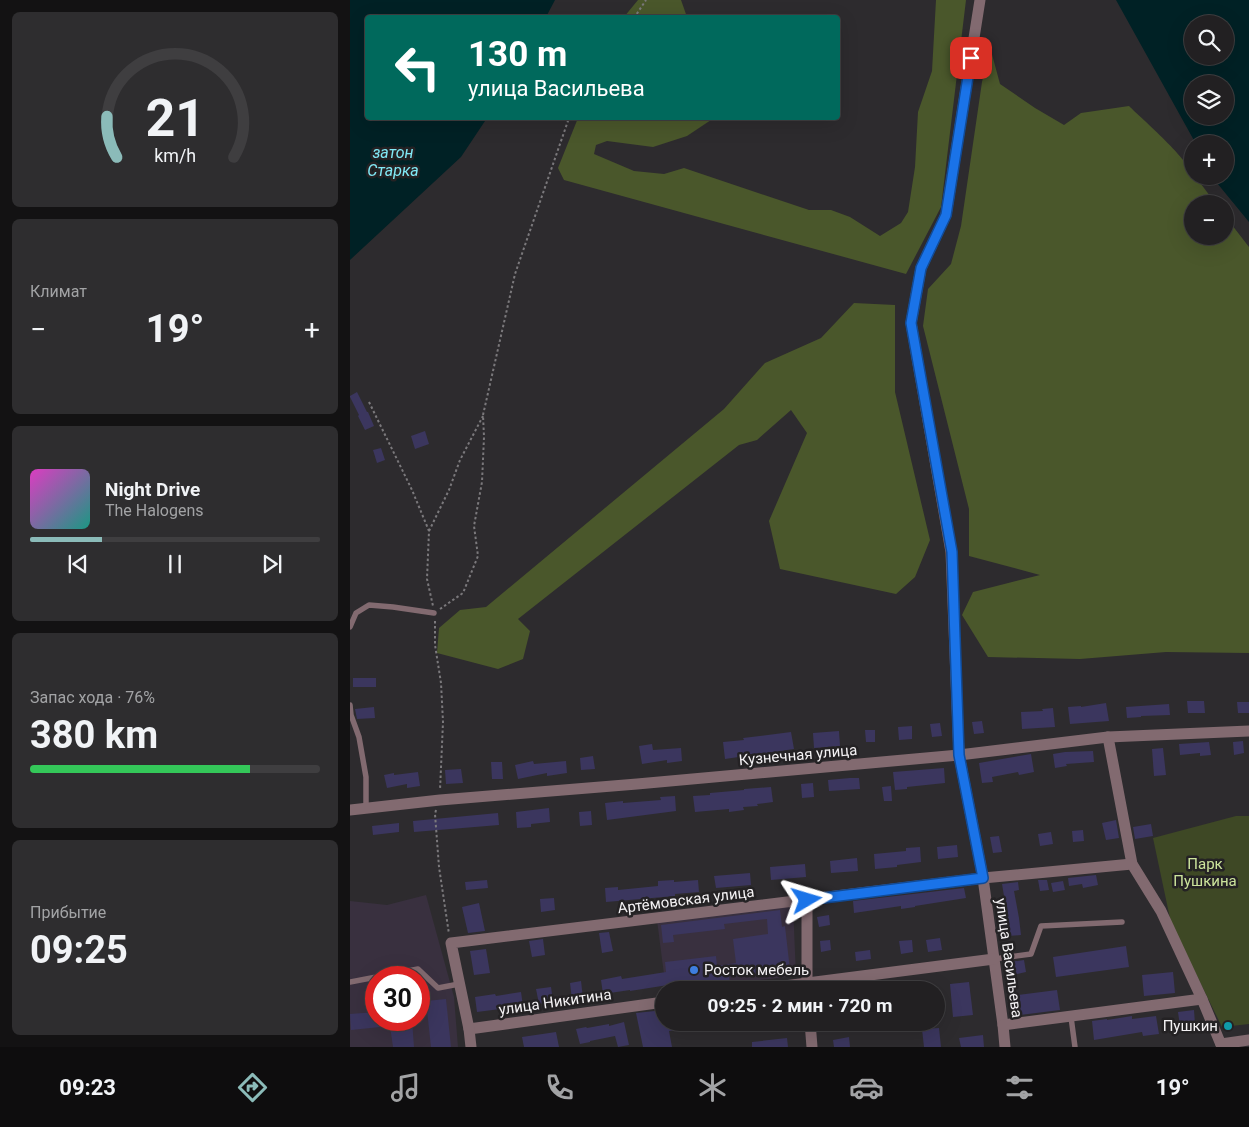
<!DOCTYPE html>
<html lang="ru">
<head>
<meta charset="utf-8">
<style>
	:root { --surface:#222022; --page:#2e2d2f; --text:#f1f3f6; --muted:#a2a3a5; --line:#3f3e40; --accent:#8bbbb9 }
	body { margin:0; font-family:Roboto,sans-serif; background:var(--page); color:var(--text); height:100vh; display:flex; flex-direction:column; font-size:19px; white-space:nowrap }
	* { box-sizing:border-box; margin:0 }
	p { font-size:16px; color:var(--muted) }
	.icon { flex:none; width:28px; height:28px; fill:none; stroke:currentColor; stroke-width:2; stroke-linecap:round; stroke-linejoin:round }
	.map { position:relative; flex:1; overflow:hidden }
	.sheet { display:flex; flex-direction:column; gap:12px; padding:12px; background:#131213; width:350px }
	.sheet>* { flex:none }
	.hud { position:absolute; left:15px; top:15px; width:475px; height:105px; border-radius:5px; box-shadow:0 5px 20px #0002,0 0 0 1px var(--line); background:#00695c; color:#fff; overflow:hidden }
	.buttons { position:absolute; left:834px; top:15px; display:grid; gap:10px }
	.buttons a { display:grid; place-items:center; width:50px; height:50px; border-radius:50%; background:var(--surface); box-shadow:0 5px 20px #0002,0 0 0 1px var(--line); font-size:25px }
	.speed { position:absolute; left:15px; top:966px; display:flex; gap:10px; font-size:25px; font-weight:700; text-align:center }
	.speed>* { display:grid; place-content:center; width:65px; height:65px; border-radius:50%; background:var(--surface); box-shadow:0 5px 20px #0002,0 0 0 1px var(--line); line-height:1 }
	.speed .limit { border:8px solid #d22; background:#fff; color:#111 }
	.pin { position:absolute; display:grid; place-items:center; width:42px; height:42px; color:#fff; margin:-21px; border-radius:10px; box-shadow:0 2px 8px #0006 }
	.me { position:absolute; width:55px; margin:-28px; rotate:83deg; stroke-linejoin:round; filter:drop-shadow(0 0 4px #0008) }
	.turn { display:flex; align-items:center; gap:18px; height:105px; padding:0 20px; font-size:22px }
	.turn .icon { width:65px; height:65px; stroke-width:2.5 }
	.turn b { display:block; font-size:35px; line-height:42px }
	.big { font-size:38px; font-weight:700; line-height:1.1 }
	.sheet .card { flex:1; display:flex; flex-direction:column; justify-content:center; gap:8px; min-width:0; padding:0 18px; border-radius:8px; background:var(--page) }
	.sheet .dial { align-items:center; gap:0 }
	.dial svg { height:130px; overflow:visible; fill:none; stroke:var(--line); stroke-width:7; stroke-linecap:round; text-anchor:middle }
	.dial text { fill:var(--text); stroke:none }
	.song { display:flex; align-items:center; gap:15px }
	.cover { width:60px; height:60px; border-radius:8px; background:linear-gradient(135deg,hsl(310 70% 55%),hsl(170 70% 35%)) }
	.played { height:5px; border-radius:2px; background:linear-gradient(90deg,var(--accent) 25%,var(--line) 25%) }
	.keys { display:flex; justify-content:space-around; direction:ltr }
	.heat { display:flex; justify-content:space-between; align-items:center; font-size:28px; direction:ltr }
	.charge { height:8px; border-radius:4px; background:linear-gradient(90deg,#34c759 76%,var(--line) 0) }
	.trip { position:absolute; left:305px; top:981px; width:290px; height:50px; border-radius:25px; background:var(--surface); box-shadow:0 5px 20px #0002,0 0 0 1px var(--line); font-weight:700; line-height:50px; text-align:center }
	.tabs { display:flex; height:80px; justify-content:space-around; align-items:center; background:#0e0d0e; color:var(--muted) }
	.tabs .icon { width:35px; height:35px }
	.tabs .on { color:var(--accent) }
	.tabs b { font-size:22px; color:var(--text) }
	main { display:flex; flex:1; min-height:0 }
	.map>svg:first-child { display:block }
	.industrial { fill:#39303f; fill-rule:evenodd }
	.green { fill:#3e4825 }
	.forest { fill:#4a572b }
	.water { fill:#002125; fill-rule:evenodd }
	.building { fill:#3b365e }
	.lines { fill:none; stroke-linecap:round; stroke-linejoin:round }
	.path { stroke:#7b797c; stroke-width:2; stroke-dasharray:2.5 2.5; stroke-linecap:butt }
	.service { stroke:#826a70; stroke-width:5.5 }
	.minor { stroke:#826a70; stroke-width:11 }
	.route-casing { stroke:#114b97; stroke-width:12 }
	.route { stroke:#1a73e8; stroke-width:9 }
	.shop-dot { fill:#3f7fe0; stroke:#242224; stroke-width:2 }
	.culture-dot { fill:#0f9aa8; stroke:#242224; stroke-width:2 }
	.labels { text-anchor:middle; stroke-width:5; stroke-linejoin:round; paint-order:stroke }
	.street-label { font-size:15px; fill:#f4f2f4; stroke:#242224 }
	.park-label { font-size:15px; fill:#cce49c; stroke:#242224 }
	.poi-label { font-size:15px; fill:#f4f2f4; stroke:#242224; text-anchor:start }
	.water-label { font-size:16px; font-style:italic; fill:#81e9f6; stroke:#242224 }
</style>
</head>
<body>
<main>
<section class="sheet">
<div class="card dial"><svg viewBox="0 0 100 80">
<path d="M14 69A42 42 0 1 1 86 69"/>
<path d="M14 69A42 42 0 0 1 8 44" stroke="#8bbbb9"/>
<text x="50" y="56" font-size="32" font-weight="700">21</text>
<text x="50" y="72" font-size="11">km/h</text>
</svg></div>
<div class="card"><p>Климат</p>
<div class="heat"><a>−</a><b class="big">19°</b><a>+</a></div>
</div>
<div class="card">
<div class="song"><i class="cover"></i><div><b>Night Drive</b><p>The Halogens</p></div></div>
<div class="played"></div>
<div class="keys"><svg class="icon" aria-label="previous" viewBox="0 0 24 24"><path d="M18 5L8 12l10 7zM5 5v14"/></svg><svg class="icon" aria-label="pause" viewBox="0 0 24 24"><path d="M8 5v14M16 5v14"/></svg><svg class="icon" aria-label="next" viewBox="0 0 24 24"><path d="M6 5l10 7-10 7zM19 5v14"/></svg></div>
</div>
<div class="card"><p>Запас хода · 76%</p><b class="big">380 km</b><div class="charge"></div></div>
<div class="card"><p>Прибытие</p><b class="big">09:25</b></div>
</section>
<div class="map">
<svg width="899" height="1047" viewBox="0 0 899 1047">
	<rect width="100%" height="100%" fill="#2d2b2e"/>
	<g class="industrial">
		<path d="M76 895 104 997 108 1047H0V901L37 905ZM26 978H69V1020H26Z"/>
		<path d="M443 905 446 976 316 990 307 920Z"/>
	</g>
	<path class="green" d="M886 816H899V1024L872 1027 821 923 803 838Z"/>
	<g class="forest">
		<path d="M288 0H331L337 17H274Z"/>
		<path d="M586 0H616L591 207 556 274 214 180 208 168 228 118H364L337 136 303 147 257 141 246 145 244 154 284 171 314 174 334 168 459 210H481L500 217 530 236 551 223 558 212 565 167 568 112 582 71Z"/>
		<path d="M640 47 650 84 685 108 714 125 731 113 779 106C791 118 842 162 842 176H845L866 204H842V236H875V216L899 247V653L816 652 730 659 638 657 612 615 623 592 690 575 619 556V509L573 326 578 289 601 264 611 226 632 82Z"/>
		<path d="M504 303 545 305V392L580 540 565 577 546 594 430 569 419 521 457 433 441 410 407 440 389 445 168 619 180 631 173 659 148 669 87 653 89 628 110 610 136 607 374 409 415 363 471 338Z"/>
	</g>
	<g class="water">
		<path d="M0 0H205L196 17 18 18V118H137L111 157 0 260Z"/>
		<path d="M766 0H899V222L867 183 864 176H875V144H846ZM842 24H875V56H842ZM842 84H875V116H842Z"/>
	</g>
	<g class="building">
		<path d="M7 392 17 412H18L24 426 15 430 8 416 9 415 0 397V396Z"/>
		<path d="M75 431 79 444 65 449 61 436Z"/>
		<path d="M31 448 35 460 27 463 23 450Z"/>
		<rect x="3" y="678" width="23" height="9"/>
		<path d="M837 701H854L855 713H838Z"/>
		<path d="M887 702H899V713H888Z"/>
		<path d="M756 703 759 721 720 724 718 707 731 706V707Z"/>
		<path d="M819 704 820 715 791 716V717L777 718 776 707Z"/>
		<path d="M24 707 25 718 7 719 5 709Z"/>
		<path d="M703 708 705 727 672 729 671 712 693 711 692 709Z"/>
		<path d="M632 721 634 733 624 734 622 722Z"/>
		<path d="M590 723 592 736 582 737 580 724Z"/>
		<path d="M562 726V739L549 740 548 727Z"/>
		<path d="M515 730H525V742H516Z"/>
		<path d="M489 731 490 746 464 748 463 733Z"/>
		<path d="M441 732 444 749 375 759 373 742 394 740 393 738Z"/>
		<path d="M893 741 894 753 884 755 883 742Z"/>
		<path d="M859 742 861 755 850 756V753L830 755 829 744Z"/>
		<path d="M302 744 303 750 331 748 332 761 317 763V760L292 764 289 746Z"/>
		<path d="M813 748 816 775 804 776 802 749Z"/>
		<path d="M743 751 744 762 716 764 717 766 705 768 703 754 715 752Z"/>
		<path d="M681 754 684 772 669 775 668 772 642 777 643 782 632 783 629 763Z"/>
		<path d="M243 756 245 769 231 770 230 758Z"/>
		<path d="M183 761 184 764 216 761 217 773 197 776V773L168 779 165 765Z"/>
		<path d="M141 762H152L153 779H142Z"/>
		<path d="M594 768 595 783 557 787V789L545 790 543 772Z"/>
		<path d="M111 769 113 783 96 784 95 770Z"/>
		<path d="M68 772 70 786 57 788V784L37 788 34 775 44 773V775Z"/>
		<path d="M500 778H509L510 789 479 791 478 780Z"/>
		<path d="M463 783 464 797 452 798 451 784Z"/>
		<path d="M541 786 542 801H534L532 787Z"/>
		<path d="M421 787 423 802 407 804 408 806 393 807 394 810 379 812V809L345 812 343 796 360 795V793L394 790V789Z"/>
		<path d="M325 796 326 811 257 820 255 803 273 801V803L311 800 310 797Z"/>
		<path d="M199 808 200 822 181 824V827L167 828 166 812Z"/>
		<path d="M241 811 242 825 230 826 229 812Z"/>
		<path d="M148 813 149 825 64 832 63 821Z"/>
		<path d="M766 820 769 838 756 840 752 823Z"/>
		<path d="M49 823V832L23 835 22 826Z"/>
		<path d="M801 824 803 836 785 839 783 827Z"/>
		<path d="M733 830 734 841 723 842 722 831Z"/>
		<path d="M701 832 703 844 690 846 688 834Z"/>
		<path d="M649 836 652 852 643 853 640 837Z"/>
		<path d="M607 845 608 857 588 859 587 847Z"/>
		<path d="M570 847 571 862 547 865V867L525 869 524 854 556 851V848Z"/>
		<path d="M507 858 508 871 481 873 480 861Z"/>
		<path d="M455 864 456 877 421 880 420 867Z"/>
		<path d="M400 873 401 885 366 888 364 876Z"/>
		<path d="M746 875 748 885 733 888 732 884 719 886 718 878Z"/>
		<path d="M137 880 138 888 116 890 115 882Z"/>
		<path d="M324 880V882L348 880 349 892 325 894V896L256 902 255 888 268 887V890L308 886V881Z"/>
		<path d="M688 880H697L699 890 690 891Z"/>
		<path d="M713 881 715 890 703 892 701 883Z"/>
		<path d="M668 882 669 890 664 891 669 918 671 935 658 936 657 927 659 926 652 884Z"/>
		<path d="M614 888 616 898 565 906V907L551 909V906L504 913 503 901Z"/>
		<path d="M204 898 205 910 191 912 190 899Z"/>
		<path d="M129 903 135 931 118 933 112 907Z"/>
		<path d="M430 910 432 927 435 926 440 970 379 977 380 982 318 989V985L280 991V990L253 994 251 980 271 976 272 979 316 972 315 962 366 956 367 966 386 963 383 939 418 934 417 919 374 924 375 929 323 935 324 942 313 943 311 925Z"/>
		<path d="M479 915 480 925 469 927 467 917Z"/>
		<path d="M259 932 263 951 252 953 249 933Z"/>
		<path d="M590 938 592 950 578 952 576 940Z"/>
		<path d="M193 939 195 955 182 957 179 941Z"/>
		<path d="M480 940 481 950 471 952 470 941Z"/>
		<path d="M562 940 563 952 551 954 549 941Z"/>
		<path d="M776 946 779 967 706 977 703 957Z"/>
		<path d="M136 949 140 973 124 975 120 951Z"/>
		<path d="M520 950 521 959 506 961 505 952Z"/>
		<path d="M674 960 676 972 662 975 660 962Z"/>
		<path d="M823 972 825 993 794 996 792 975Z"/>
		<path d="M231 981 233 998 222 1000 220 983Z"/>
		<path d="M619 982 623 1015 603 1017 600 984Z"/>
		<path d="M201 987 203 1001 189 1004 186 989Z"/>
		<path d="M707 990 710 1010 662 1016 660 996Z"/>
		<path d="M171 992 173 1006 127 1012 125 997 145 994 146 996Z"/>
		<path d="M96 999 101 1047H81L76 1001Z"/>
		<path d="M314 1010V1022H344L345 1027 319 1031 322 1047H293L286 1013Z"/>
		<path d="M844 1010 845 1024 830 1026 828 1012Z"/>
		<path d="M26 1012V1020H62L64 1047H43L40 1026 1 1030 0 1014Z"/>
		<path d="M782 1016V1019L806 1016 809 1034 793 1036 792 1032 744 1040 742 1021 757 1019V1020Z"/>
		<path d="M274 1022 279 1045 268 1047 265 1036 240 1041V1042L230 1044 226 1029 236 1027 237 1028 259 1024V1026Z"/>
		<path d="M589 1028 591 1047H574L572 1029Z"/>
		<path d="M206 1032 209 1047H174L172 1037Z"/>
		<path d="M633 1035 634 1047H611L609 1038Z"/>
		<path d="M499 1037 500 1047H484L483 1040Z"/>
		<path d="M437 1038 438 1047H402V1042Z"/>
	</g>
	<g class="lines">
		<g class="path">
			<path d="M284 18 296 0"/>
			<path d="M19 402 62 490 79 531 77 579 83 606"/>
			<path d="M79 531 99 490 110 460 133 416"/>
			<path d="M90 609 113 593 128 556 124 526 132 482 134 437 133 415 165 274 219 118"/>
			<path d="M85 621V645L91 683 93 722 90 790"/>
			<path d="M86 810 85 814 89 867 99 934"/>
		</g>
		<g class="service">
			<path d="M0 627 6 613 19 605 43 607 84 613"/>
			<path d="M0 705 1 715 9 737 16 777V808"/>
			<path d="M644 959 681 954 691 926 772 922"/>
			<path d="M0 982 68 969 88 988 109 984"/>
			<path d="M721 1017 725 1047"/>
		</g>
		<g class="minor">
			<path d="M630 0 596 215 571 268 561 323 601 552 609 755 633 878 653 1025 655 1047"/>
			<path d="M758 737 782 864 811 911 852 999 872 1047"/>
			<path d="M0 810 90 800 287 784 609 755 758 737 899 731"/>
			<path d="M457 900V988"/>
			<path d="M403 990 644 959"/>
			<path d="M460 1022 462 1047"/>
			<path d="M653 1025 852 999"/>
			<path d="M119 1029 314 1002"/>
			<path d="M871 1044 899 1040"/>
			<path d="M121 1047 119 1029 101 943 633 878 782 864"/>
		</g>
	</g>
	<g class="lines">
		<defs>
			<path id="route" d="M457 900 633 878 609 755 602 552 561 323 571 268 596 215 621 58"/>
		</defs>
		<use href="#route" class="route-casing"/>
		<use href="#route" class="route"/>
	</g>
	<circle class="shop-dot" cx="344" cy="970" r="5"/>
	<circle class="culture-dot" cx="878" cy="1026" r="5"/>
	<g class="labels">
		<g class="street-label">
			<text transform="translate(448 755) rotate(-5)" y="5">Кузнечная улица</text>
			<text transform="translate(336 900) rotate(-7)" y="5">Артёмовская улица</text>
			<text transform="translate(659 958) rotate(82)" y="5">улица Васильева</text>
			<text transform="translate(205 1002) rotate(-8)" y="5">улица Никитина</text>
		</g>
		<g class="park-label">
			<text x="855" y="869">Парк<tspan x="855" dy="17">Пушкина</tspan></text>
		</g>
		<g class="poi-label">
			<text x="354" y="975">Росток мебель</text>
			<text x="868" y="1031" text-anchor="end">Пушкин</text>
		</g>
		<g class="water-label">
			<text x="43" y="158">затон<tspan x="43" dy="18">Старка</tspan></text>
		</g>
	</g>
</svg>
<div class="buttons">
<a><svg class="icon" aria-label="search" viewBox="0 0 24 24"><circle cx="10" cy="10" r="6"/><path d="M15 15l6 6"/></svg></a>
<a><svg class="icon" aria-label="layers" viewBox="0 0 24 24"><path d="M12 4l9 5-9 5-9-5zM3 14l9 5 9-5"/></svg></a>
<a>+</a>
<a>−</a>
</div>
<div class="speed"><div class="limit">30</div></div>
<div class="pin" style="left:621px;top:58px;background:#d93025"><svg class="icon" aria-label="arrive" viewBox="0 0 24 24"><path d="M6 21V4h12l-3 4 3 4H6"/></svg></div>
<svg class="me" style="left:457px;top:900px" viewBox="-20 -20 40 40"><path d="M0-17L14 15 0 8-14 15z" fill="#1a73e8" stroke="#fff" stroke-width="4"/></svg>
<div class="trip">09:25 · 2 мин · 720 m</div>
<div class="hud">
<div class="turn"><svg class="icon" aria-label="left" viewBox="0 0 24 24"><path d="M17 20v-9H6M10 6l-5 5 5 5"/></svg><div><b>130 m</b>улица Васильева</div></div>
</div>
</div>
</main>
<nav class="tabs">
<b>09:23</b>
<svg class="icon on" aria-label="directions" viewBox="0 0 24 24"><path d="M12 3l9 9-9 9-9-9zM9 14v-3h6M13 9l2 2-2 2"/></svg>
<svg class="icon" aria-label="music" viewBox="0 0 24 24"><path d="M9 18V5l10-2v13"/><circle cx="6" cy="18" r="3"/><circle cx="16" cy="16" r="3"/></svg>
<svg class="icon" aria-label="phone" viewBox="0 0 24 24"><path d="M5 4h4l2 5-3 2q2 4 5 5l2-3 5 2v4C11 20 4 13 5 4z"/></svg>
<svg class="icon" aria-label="climate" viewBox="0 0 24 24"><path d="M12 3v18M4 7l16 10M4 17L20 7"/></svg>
<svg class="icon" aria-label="car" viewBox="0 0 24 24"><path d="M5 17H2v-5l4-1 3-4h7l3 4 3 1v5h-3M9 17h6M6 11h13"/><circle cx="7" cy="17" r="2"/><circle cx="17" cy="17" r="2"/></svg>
<svg class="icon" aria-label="filters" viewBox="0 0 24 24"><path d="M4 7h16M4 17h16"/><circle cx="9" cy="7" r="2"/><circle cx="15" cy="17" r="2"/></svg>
<b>19°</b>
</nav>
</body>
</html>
